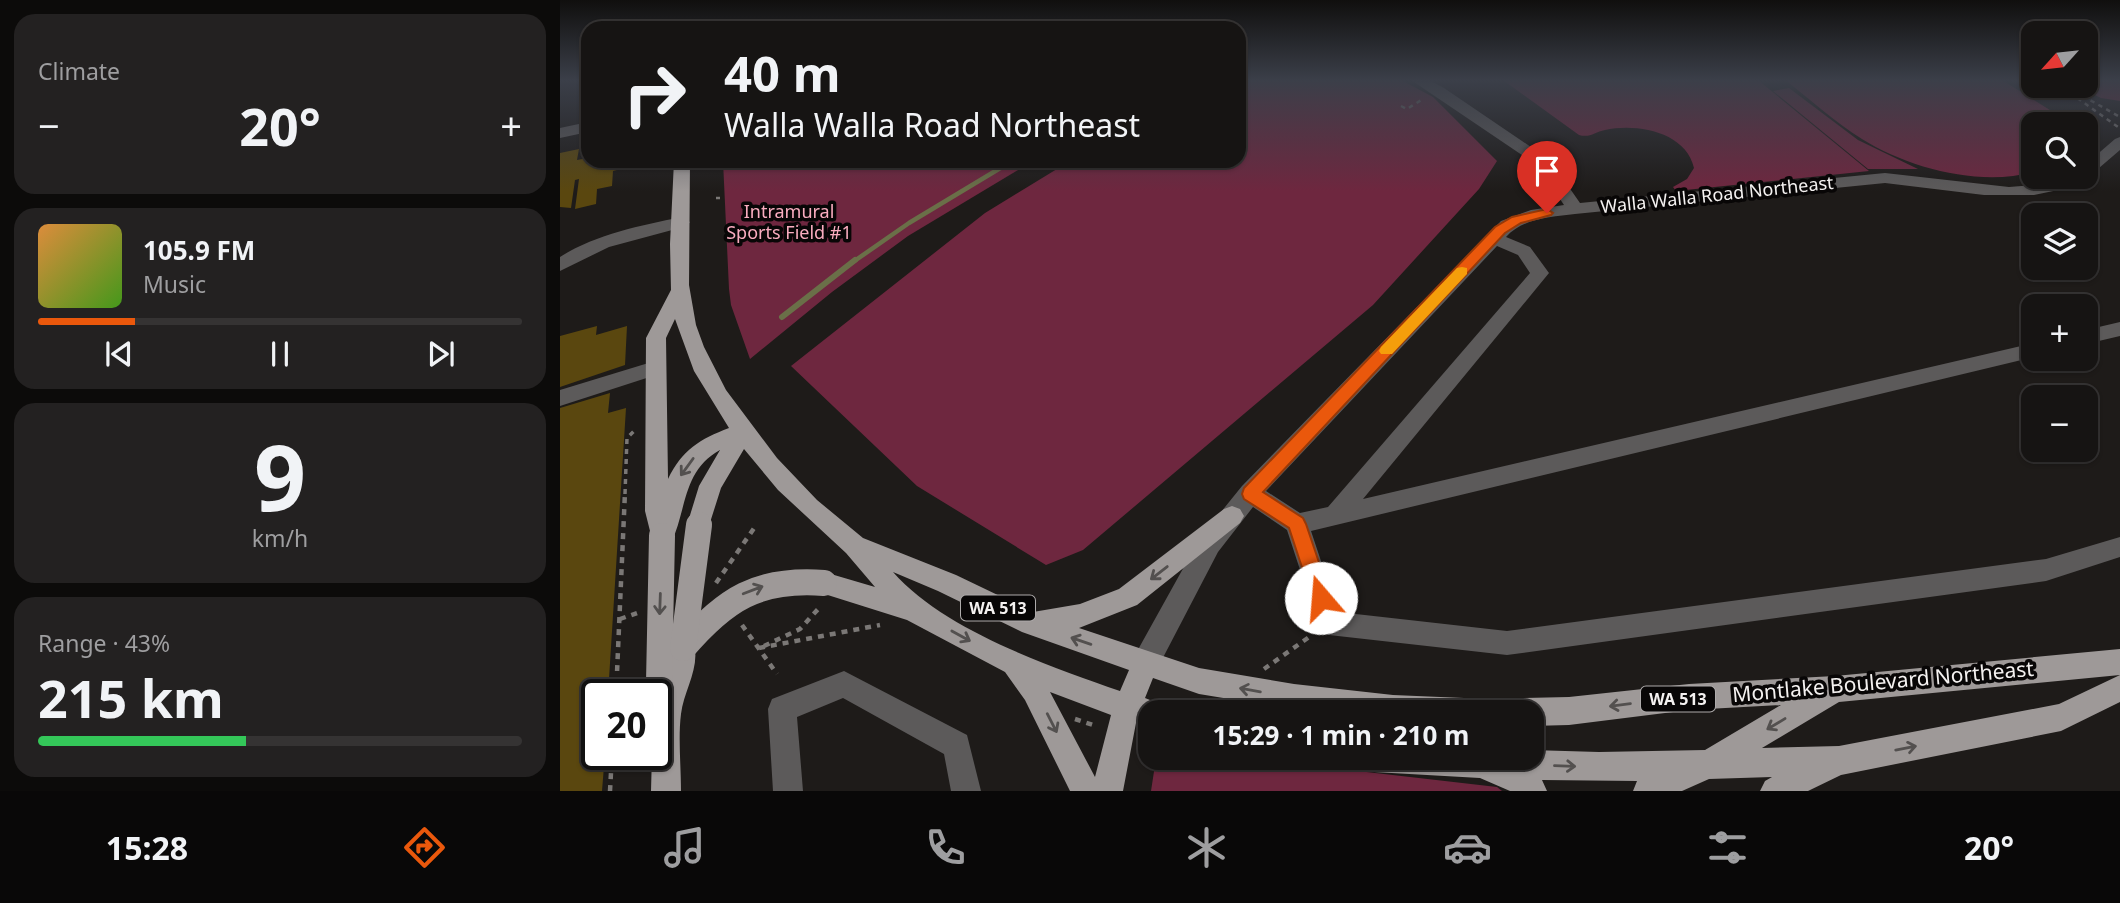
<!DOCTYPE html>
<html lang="en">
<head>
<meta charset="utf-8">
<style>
	:root { --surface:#161413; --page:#232121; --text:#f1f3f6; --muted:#9e9ea0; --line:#353333; --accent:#ea580c }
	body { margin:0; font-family:"Noto Sans",sans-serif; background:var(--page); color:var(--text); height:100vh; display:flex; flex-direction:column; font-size:26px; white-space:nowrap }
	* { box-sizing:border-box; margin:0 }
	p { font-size:23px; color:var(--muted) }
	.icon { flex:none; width:38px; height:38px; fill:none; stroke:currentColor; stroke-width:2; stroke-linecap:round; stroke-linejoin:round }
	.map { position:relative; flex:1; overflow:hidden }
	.sheet { display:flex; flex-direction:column; gap:14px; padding:14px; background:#0c0b0a; width:560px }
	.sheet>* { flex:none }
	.hud { position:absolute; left:21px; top:21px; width:665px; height:147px; border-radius:21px; box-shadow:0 2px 5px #0004,0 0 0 2px var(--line); background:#161413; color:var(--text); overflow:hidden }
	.needle { width:46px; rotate:243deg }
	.fabs { position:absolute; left:1461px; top:21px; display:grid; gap:14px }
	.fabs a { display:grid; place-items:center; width:77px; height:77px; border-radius:14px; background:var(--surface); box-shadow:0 2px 5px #0004,0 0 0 2px var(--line); font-size:35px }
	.speed { position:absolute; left:21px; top:679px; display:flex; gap:14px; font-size:35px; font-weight:700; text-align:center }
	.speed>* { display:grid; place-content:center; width:91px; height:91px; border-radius:50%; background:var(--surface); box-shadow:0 2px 5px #0004,0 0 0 2px var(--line); line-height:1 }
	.speed .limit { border:4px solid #111; border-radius:10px; background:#fff; color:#111 }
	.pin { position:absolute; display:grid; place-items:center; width:60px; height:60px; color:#fff; margin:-72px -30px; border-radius:50% 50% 50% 0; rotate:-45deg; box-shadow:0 0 7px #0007 }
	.pin .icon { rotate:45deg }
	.me { position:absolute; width:77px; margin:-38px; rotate:342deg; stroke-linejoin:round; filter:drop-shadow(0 0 5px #0008) }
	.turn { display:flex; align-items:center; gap:24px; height:147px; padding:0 28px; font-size:32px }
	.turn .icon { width:91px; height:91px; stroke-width:2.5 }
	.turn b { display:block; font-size:49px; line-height:60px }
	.big { font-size:52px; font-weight:700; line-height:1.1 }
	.sheet .card { flex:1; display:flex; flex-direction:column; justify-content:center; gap:10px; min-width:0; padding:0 24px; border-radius:21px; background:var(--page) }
	.sheet .dial { align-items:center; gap:0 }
	.dial b { font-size:91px; line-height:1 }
	.song { display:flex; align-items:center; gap:21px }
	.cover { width:84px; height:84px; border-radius:10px; background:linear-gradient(135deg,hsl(30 70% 55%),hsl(100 70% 35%)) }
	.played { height:7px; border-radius:4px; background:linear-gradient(90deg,var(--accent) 20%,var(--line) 20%) }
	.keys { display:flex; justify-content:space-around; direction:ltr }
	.heat { display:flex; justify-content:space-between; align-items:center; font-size:38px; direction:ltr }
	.charge { height:10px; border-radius:5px; background:linear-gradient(90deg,#34c759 43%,var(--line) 0) }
	.trip { position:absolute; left:578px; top:700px; width:406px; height:70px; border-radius:21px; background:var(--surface); box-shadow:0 2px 5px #0004,0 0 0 2px var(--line); font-weight:700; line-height:70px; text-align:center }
	.tabs { display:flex; height:112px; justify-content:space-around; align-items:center; background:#090808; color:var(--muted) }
	.tabs .icon { width:49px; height:49px }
	.tabs .active { color:var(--accent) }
	.tabs b { font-size:32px; color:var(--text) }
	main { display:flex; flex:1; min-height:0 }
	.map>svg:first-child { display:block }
	.green { fill:#6e273f }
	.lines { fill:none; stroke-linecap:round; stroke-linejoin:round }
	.stream-far1 { stroke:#6a6f48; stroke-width:4.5 }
	.stream { stroke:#6a6f48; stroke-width:6 }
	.building { fill:#5a470f }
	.path-far2 { stroke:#7b7876; stroke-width:2.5; stroke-dasharray:4.5 4.5; stroke-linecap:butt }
	.path-far1 { stroke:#7b7876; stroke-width:3.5; stroke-dasharray:5 5; stroke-linecap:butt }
	.path { stroke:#7b7876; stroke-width:4.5; stroke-dasharray:6 6; stroke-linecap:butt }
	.minor { fill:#5c5a5a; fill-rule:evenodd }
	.major { fill:#9e9998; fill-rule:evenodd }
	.major-bridge { stroke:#9e9998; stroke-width:26 }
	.oneway { stroke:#53504f }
	.route { fill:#ea580c; stroke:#983908; stroke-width:2 }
	.slow { fill:#f59e0b }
	.labels { text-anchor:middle; stroke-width:7; stroke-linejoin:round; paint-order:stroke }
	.shield { fill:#080606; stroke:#adaaaa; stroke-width:2 }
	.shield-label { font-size:16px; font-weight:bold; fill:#f4f1f0 }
	.street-label { font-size:18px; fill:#f4f1f0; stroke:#080606 }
	.park-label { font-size:18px; fill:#f9acbf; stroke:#080606 }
	.near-street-label { font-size:21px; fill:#f4f1f0; stroke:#080606 }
</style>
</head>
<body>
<main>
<section class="sheet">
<div class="card"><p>Climate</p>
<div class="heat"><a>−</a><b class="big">20°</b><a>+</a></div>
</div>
<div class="card">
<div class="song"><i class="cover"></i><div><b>105.9 FM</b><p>Music</p></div></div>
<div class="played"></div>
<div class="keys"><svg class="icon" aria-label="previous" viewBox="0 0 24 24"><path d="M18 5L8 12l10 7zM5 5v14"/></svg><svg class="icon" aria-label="pause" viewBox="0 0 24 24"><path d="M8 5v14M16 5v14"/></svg><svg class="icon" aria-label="next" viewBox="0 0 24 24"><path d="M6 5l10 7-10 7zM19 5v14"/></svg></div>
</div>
<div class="card dial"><b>9</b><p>km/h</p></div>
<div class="card"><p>Range · 43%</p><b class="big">215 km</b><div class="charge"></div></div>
</section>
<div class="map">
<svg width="1560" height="791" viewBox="0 0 1560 791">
	<rect width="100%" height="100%" fill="#1e1b19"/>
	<g class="green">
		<path d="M679 80H841L873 97 937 161 919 189 813 305 523 550 486 565 357 486 231 366 425 213 510 161H679Z"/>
		<path d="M943 80H1198L1309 171 1116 191 1113 187 1127 179 1134 168C1126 132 1077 123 1045 130 1035 132 1030 138 1019 135Z"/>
		<path d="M1225 80H1442L1512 124H1474L1473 172C1420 187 1348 168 1302 139 1275 122 1251 100 1225 80Z"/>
		<path d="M1526 80H1560V101L1541 98 1517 86H1526Z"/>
		<path d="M1229 88 1298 140 1358 169H1308L1213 91Z"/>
		<path d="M163 161H473L348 236 272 292 190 359 171 305 169 289Z"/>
		<path d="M601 758H650L708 771 711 761 937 787 942 791H591L595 765Z"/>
	</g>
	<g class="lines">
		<path class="stream-far1" d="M293 262 349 223 452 161"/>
		<path class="stream" d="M222 317 295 260"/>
	</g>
	<g class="building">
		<path d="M19 149 17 160 28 158V161H65V168L53 171 52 186 37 189 36 204 15 209 19 179 15 180 11 208 0 207V153Z"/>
		<path d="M37 326 36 335 67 326 65 365 0 387V336Z"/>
		<path d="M50 393 48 413 66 408 48 695H37V754H45L42 791H0V408Z"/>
	</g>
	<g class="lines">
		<g class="path-far2">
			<path d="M1506 86V90L1558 127"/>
			<path d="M1507 87 1560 117"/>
			<path d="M841 106 847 109 863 99"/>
			<path d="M156 198H160"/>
		</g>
		<path class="path-far1" d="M65 494 67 438 75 430"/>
		<g class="path">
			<path d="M156 583 197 524"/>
			<path d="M60 619 77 613"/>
			<path d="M182 625 217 674"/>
			<path d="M204 646 240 629 260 607"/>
			<path d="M199 648 320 625"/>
			<path d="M704 669 752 635"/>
			<path d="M56 695 65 492"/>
			<path d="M515 719 533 725"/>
			<path d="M50 791 52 754"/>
		</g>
		<g class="minor">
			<path d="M851 80H869L884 88 990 160 1020 203 1325 173 1449 187 1474 185 1505 177H1526V164L1555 139 1560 137V150L1525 180 1503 189 1474 195H1424L1325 183 1015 214C991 217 963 218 946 237L970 247 989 273 803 499 1474 343V357L751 531 778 612 947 631 1486 559 1560 537V557L1486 581 947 655 769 635 760 631 727 530 693 507 658 552 595 673 585 677 575 673 572 664 575 655 640 538 682 486 941 221 971 210 1004 205 978 166ZM937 246 958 255 970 273 768 507 740 513 706 491Z"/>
			<path d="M28 122V132L0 138V128Z"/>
			<path d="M121 217 130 222 127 226 49 247 0 271V257C36 234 80 226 121 217Z"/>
			<path d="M1560 322V336L1526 344V330Z"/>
			<path d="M95 361 102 363 105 368 102 373 0 406V390Z"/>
			<path d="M284 671 407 735 421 791H391L384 754 283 698 237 717 243 791H213L208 709 212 699Z"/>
		</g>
		<g class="major">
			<path d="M114 161H130L129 285 136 325 144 347 166 390 217 458 257 500 303 538 396 575 473 612 520 604 559 589 664 509 672 506 680 509 684 516 680 523 577 605 519 628 639 668 734 684 833 695 904 698 914 702 918 712H748L639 694 593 678 585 698 600 704 603 712H590V728L576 723 563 791H510L465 700 445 672 347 620 255 591 251 583 255 575 264 572 315 587 286 553 218 490 184 449 161 488 147 532 139 535 131 532 127 525 139 486 160 450C122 471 127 510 111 543L102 546 93 543 85 511 86 338 111 290 110 244ZM115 319 134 371 169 428C140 439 122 450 108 479L106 338ZM333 572 378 591 462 632 569 670 560 691C488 666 384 630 333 572ZM490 692 551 715 535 777Z"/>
			<path d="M123 636 132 639C143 664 124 689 121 714 118 738 121 766 121 791H91L92 754H96V703L114 639Z"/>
			<path d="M1560 649V702L1501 731 1281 775 1248 791H1200L1205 781 1212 777 1149 779 1122 791H1073L1077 781 982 780 987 791H950L920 778 814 772 804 768 800 758H971V750L1039 752 1145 750 1221 705 1129 710 1009 725 971 726V712H947L951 702 961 698 1009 697 1129 684 1275 676ZM1560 675 1499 704 1279 746 1202 748 1279 702Z"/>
		</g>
		<g class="major-bridge">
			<path d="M102 536 99 682 107 713"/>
			<path d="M123 648C165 599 198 578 264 583"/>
			<path d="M123 648 139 525"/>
		</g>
	</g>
	<defs><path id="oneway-shaft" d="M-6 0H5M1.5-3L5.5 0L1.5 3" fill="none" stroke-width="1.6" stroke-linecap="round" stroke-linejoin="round" transform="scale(1.75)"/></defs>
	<g class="oneway">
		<use href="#oneway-shaft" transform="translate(127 467) rotate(126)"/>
		<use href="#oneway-shaft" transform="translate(599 573) rotate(142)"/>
		<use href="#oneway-shaft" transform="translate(193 590) rotate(-21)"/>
		<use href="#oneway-shaft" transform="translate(100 604) rotate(92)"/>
		<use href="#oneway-shaft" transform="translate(401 636) rotate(29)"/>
		<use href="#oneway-shaft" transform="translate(521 641) rotate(-161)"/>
		<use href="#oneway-shaft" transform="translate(690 690) rotate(-170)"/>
		<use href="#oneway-shaft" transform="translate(1060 705) rotate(173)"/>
		<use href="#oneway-shaft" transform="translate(492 723) rotate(63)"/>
		<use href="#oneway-shaft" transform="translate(1216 724) rotate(149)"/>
		<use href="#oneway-shaft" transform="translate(1346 748) rotate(-11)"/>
		<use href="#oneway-shaft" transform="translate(1005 766) rotate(2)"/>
	</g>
	<linearGradient id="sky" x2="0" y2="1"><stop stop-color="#100f0e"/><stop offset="0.42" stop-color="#3b3f49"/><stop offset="1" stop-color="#3b3f49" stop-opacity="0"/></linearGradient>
	<rect width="1560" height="191" fill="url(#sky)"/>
	<path class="route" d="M987 209 993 213 991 215 961 223 945 233 703 492 743 518 746 524 771 598 768 604 761 607 754 604 729 528 684 499 682 494 684 488 935 227 952 217Z"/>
	<path class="slow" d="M902 267 907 268V274L832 354H821L819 351 821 347 897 268Z"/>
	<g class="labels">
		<g class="shield">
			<rect x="401" y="595.5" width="74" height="25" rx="5"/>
			<rect x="1081" y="686.5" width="74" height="25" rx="5"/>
		</g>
		<g class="shield-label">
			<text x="438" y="614">WA 513</text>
			<text x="1118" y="705">WA 513</text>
		</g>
		<g class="street-label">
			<text transform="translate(1157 195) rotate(-6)" y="6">Walla Walla Road Northeast</text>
		</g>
		<g class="park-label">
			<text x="229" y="218">Intramural<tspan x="229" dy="21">Sports Field #1</tspan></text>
		</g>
		<g class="near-street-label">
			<text transform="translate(1323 682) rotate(-5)" y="7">Montlake Boulevard Northeast</text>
		</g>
	</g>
</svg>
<div class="fabs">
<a><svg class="needle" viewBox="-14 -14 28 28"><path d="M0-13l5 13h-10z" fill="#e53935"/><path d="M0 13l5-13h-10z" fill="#9e9ea0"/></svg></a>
<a><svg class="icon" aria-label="search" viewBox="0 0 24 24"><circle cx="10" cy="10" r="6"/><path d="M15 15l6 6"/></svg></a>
<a><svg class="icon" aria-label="layers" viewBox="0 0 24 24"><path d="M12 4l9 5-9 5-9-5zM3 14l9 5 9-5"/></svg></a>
<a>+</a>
<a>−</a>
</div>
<div class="speed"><div class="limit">20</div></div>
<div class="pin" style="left:987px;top:213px;background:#d93025"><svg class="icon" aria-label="arrive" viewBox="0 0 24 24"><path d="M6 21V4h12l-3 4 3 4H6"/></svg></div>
<svg class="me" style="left:761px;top:598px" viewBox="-20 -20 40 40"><circle r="19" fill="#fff"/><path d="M0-13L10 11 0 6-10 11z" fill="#ea580c"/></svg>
<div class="trip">15:29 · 1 min · 210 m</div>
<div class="hud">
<div class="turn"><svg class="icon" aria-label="right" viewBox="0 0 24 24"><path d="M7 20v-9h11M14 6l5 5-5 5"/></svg><div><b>40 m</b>Walla Walla Road Northeast</div></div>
</div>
</div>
</main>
<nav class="tabs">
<b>15:28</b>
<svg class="icon active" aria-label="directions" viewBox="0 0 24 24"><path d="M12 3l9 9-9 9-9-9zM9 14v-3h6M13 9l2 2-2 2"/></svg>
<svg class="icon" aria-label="music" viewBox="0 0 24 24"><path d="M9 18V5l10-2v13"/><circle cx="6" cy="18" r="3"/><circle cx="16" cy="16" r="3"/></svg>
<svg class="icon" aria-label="phone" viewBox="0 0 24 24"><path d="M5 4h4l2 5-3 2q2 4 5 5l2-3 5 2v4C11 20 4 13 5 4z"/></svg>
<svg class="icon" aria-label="climate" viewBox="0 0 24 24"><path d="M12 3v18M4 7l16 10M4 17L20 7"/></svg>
<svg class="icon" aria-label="car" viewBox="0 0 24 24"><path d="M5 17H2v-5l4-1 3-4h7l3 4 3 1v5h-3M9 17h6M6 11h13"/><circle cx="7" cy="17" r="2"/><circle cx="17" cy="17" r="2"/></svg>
<svg class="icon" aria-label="filters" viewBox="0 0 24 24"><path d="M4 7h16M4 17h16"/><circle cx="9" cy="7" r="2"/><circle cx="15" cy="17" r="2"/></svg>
<b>20°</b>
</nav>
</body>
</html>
